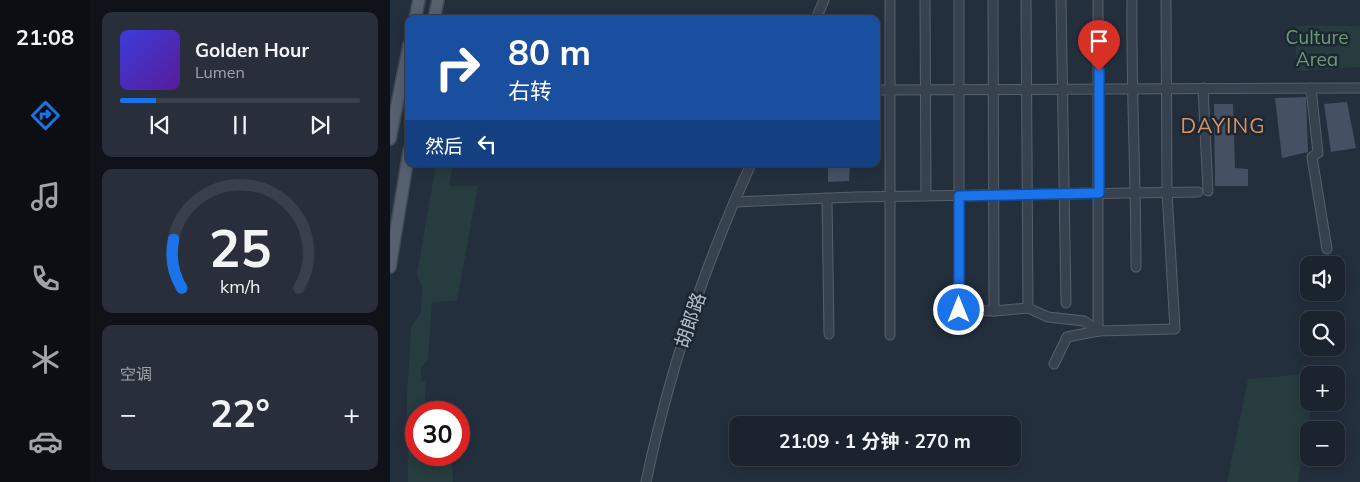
<!DOCTYPE html>
<html lang="zh">
<head>
<meta charset="utf-8">
<style>
	:root { --surface:#1b232e; --page:#282f3a; --text:#f1f3f6; --muted:#a0a4aa; --line:#39404a; --accent:#1a73e8 }
	body { margin:0; font-family:Mulish,"Noto Sans SC",sans-serif; background:var(--page); color:var(--text); height:100vh; display:flex; flex-direction:column; font-size:19px; white-space:nowrap }
	* { box-sizing:border-box; margin:0 }
	p { font-size:16px; color:var(--muted) }
	.icon { flex:none; width:28px; height:28px; fill:none; stroke:currentColor; stroke-width:2; stroke-linecap:round; stroke-linejoin:round }
	.map { position:relative; flex:1; overflow:hidden }
	.panel { display:flex; flex-direction:column; gap:12px; padding:12px; background:#0f1319; width:300px }
	.panel>* { flex:none }
	.banner { position:absolute; left:15px; top:15px; width:475px; height:152px; border-radius:10px; box-shadow:0 2px 12px #0003,0 0 0 1px var(--line); background:#1a4fa0; color:#fff; overflow:hidden }
	.fabs { position:absolute; left:910px; top:256px; display:grid; gap:10px }
	.fabs a { display:grid; place-items:center; width:45px; height:45px; border-radius:10px; background:var(--surface); box-shadow:0 2px 12px #0003,0 0 0 1px var(--line); font-size:25px }
	.speed { position:absolute; left:15px; top:401px; display:flex; gap:10px; font-size:25px; font-weight:700; text-align:center }
	.speed>* { display:grid; place-content:center; width:65px; height:65px; border-radius:50%; background:var(--surface); box-shadow:0 2px 12px #0003,0 0 0 1px var(--line); line-height:1 }
	.speed .limit { border:8px solid #d22; background:#fff; color:#111 }
	.pin { position:absolute; display:grid; place-items:center; width:42px; height:42px; color:#fff; margin:-51px -21px; border-radius:50% 50% 50% 0; rotate:-45deg; box-shadow:0 0 5px #0007 }
	.pin .icon { rotate:45deg }
	.me { position:absolute; width:55px; margin:-28px; rotate:0deg; stroke-linejoin:round; filter:drop-shadow(0 0 4px #0008) }
	.turn { display:flex; align-items:center; gap:18px; height:105px; padding:0 20px; font-size:22px }
	.turn .icon { width:65px; height:65px; stroke-width:2.5 }
	.turn b { display:block; font-size:35px; line-height:42px }
	.then { display:flex; align-items:center; height:48px; padding:0 20px; background:#0003; gap:10px; font-size:19px }
	.big { font-size:38px; font-weight:700; line-height:1.1 }
	.panel .tile { flex:1; display:flex; flex-direction:column; justify-content:center; gap:8px; min-width:0; padding:0 18px; border-radius:10px; background:var(--page) }
	.panel .dial { align-items:center; gap:0 }
	.dial svg { height:130px; overflow:visible; fill:none; stroke:var(--line); stroke-width:7; stroke-linecap:round; text-anchor:middle }
	.dial text { fill:var(--text); stroke:none }
	.song { display:flex; align-items:center; gap:15px }
	.cover { width:60px; height:60px; border-radius:8px; background:linear-gradient(135deg,hsl(240 70% 55%),hsl(270 70% 35%)) }
	.played { height:5px; border-radius:2px; background:linear-gradient(90deg,var(--accent) 15%,var(--line) 15%) }
	.keys { display:flex; justify-content:space-around; direction:ltr }
	.heat { display:flex; justify-content:space-between; align-items:center; font-size:28px; direction:ltr }
	.trip { position:absolute; left:339px; top:416px; width:292px; height:50px; border-radius:10px; background:var(--surface); box-shadow:0 2px 12px #0003,0 0 0 1px var(--line); font-weight:700; line-height:50px; text-align:center }
	main { display:flex; flex:1; min-height:0 }
	.tab-bar { display:flex; flex-direction:column; width:90px; justify-content:space-around; align-items:center; background:#0b0e12; color:var(--muted) }
	.tab-bar .icon { width:35px; height:35px }
	.tab-bar .current { color:var(--accent) }
	.tab-bar b { font-size:22px; color:var(--text) }
	.map>svg:first-child { display:block }
	.green { fill:#263c3f }
	.building { fill:#455162 }
	.lines { fill:none; stroke-linecap:round; stroke-linejoin:round }
	.minor-casing { stroke:#565f6c; stroke-width:11 }
	.major-casing { stroke:#414a57; stroke-width:14 }
	.minor { stroke:#38414e; stroke-width:9 }
	.major { stroke:#56606e; stroke-width:11 }
	.route-casing { stroke:#114b97; stroke-width:12 }
	.route { stroke:#1a73e8; stroke-width:9 }
	.labels { text-anchor:middle; stroke-width:5; stroke-linejoin:round; paint-order:stroke }
	.park-label { font-size:19px; fill:#6b9a76; stroke:#1d2633 }
	.street-label { font-size:19px; fill:#b4bcc9; stroke:#1d2633 }
	.quarter-label { font-size:21px; letter-spacing:1px; fill:#d59563; stroke:#1d2633 }
</style>
</head>
<body>
<main>
<nav class="tab-bar">
<b>21:08</b>
<svg class="icon current" aria-label="directions" viewBox="0 0 24 24"><path d="M12 3l9 9-9 9-9-9zM9 14v-3h6M13 9l2 2-2 2"/></svg>
<svg class="icon" aria-label="music" viewBox="0 0 24 24"><path d="M9 18V5l10-2v13"/><circle cx="6" cy="18" r="3"/><circle cx="16" cy="16" r="3"/></svg>
<svg class="icon" aria-label="phone" viewBox="0 0 24 24"><path d="M5 4h4l2 5-3 2q2 4 5 5l2-3 5 2v4C11 20 4 13 5 4z"/></svg>
<svg class="icon" aria-label="climate" viewBox="0 0 24 24"><path d="M12 3v18M4 7l16 10M4 17L20 7"/></svg>
<svg class="icon" aria-label="car" viewBox="0 0 24 24"><path d="M5 17H2v-5l4-1 3-4h7l3 4 3 1v5h-3M9 17h6M6 11h13"/><circle cx="7" cy="17" r="2"/><circle cx="17" cy="17" r="2"/></svg>
</nav>
<section class="panel">
<div class="tile">
<div class="song"><i class="cover"></i><div><b>Golden Hour</b><p>Lumen</p></div></div>
<div class="played"></div>
<div class="keys"><svg class="icon" aria-label="previous" viewBox="0 0 24 24"><path d="M18 5L8 12l10 7zM5 5v14"/></svg><svg class="icon" aria-label="pause" viewBox="0 0 24 24"><path d="M8 5v14M16 5v14"/></svg><svg class="icon" aria-label="next" viewBox="0 0 24 24"><path d="M6 5l10 7-10 7zM19 5v14"/></svg></div>
</div>
<div class="tile dial"><svg viewBox="0 0 100 80">
<path d="M14 69A42 42 0 1 1 86 69"/>
<path d="M14 69A42 42 0 0 1 9 39" stroke="#1a73e8"/>
<text x="50" y="56" font-size="32" font-weight="700">25</text>
<text x="50" y="72" font-size="11">km/h</text>
</svg></div>
<div class="tile"><p>空调</p>
<div class="heat"><a>−</a><b class="big">22°</b><a>+</a></div>
</div>
</section>
<div class="map">
<svg width="970" height="482" viewBox="0 0 970 482">
	<rect width="100%" height="100%" fill="#242f3e"/>
	<g class="green">
		<path d="M906 26H970V67L906 71Z"/>
		<path d="M46 164H63L59 186H88L67 300 42 303 38 359 31 368V381H36L34 412H26V455H62L63 482H18L17 398 21 327 31 313 32 287 27 275Z"/>
		<path d="M928 373 919 375V402L922 403 908 482H837L858 379Z"/>
	</g>
	<g class="building">
		<path d="M916 97 918 152 892 158 885 98Z"/>
		<path d="M957 102 966 148 941 152 934 104Z"/>
		<path d="M824 104H843L845 168 858 169V186H825Z"/>
		<path d="M438 164H454V167H460L459 181 438 182Z"/>
	</g>
	<g class="lines">
		<defs>
			<g id="minor">
				<path d="M500 0V335"/>
				<path d="M535 0 536 196"/>
				<path d="M569 0V310L604 311 638 308 658 317 694 321 708 331"/>
				<path d="M603 0 604 311"/>
				<path d="M636 0 638 308"/>
				<path d="M671 0 676 303"/>
				<path d="M708 0V331"/>
				<path d="M742 0C741 89 746 178 746 267"/>
				<path d="M426 19 434 0"/>
				<path d="M813 88 818 191"/>
				<path d="M921 88 928 153 922 157 937 249"/>
				<path d="M486 90 970 88"/>
				<path d="M437 198 439 334"/>
				<path d="M344 202 465 197 808 192"/>
				<path d="M664 364 677 337 708 331 785 329 777 192 776 0"/>
				<path d="M256 482C279 372 314 266 361 164"/>
			</g>
			<g id="major">
				<path d="M25 19 29 0"/>
				<path d="M44 19 48 0"/>
				<path d="M0 139 19 45"/>
				<path d="M0 267 19 151"/>
			</g>
		</defs>
		<use href="#minor" class="minor-casing"/>
		<use href="#major" class="major-casing"/>
		<use href="#minor" class="minor"/>
		<use href="#major" class="major"/>
	</g>
	<g class="lines">
		<defs>
			<path id="route" d="M569 310V196L709 193V71"/>
		</defs>
		<use href="#route" class="route-casing"/>
		<use href="#route" class="route"/>
	</g>
	<g class="labels">
		<g class="park-label">
			<text x="927" y="44">Culture<tspan x="927" dy="22">Area</tspan></text>
		</g>
		<g class="street-label">
			<text transform="translate(300 320) rotate(-71)" y="7">胡郎路</text>
		</g>
		<g class="quarter-label">
			<text x="833" y="133">DAYING</text>
		</g>
	</g>
</svg>
<div class="fabs">
<a><svg class="icon" aria-label="sound" viewBox="0 0 24 24"><path d="M4 9h4l5-4v14l-5-4H4zM17 9q2 3 0 6"/></svg></a>
<a><svg class="icon" aria-label="search" viewBox="0 0 24 24"><circle cx="10" cy="10" r="6"/><path d="M15 15l6 6"/></svg></a>
<a>+</a>
<a>−</a>
</div>
<div class="speed"><div class="limit">30</div></div>
<div class="pin" style="left:709px;top:71px;background:#d93025"><svg class="icon" aria-label="arrive" viewBox="0 0 24 24"><path d="M6 21V4h12l-3 4 3 4H6"/></svg></div>
<svg class="me" style="left:569px;top:310px" viewBox="-20 -20 40 40"><circle r="17" fill="#1a73e8" stroke="#fff" stroke-width="3"/><path d="M0-11L8 9 0 5-8 9z" fill="#fff"/></svg>
<div class="trip">21:09 · 1 分钟 · 270 m</div>
<div class="banner">
<div class="turn"><svg class="icon" aria-label="right" viewBox="0 0 24 24"><path d="M7 20v-9h11M14 6l5 5-5 5"/></svg><div><b>80 m</b>右转</div></div>
<div class="then">然后<svg class="icon" aria-label="left" viewBox="0 0 24 24"><path d="M17 20v-9H6M10 6l-5 5 5 5"/></svg></div>
</div>
</div>
</main>
</body>
</html>
